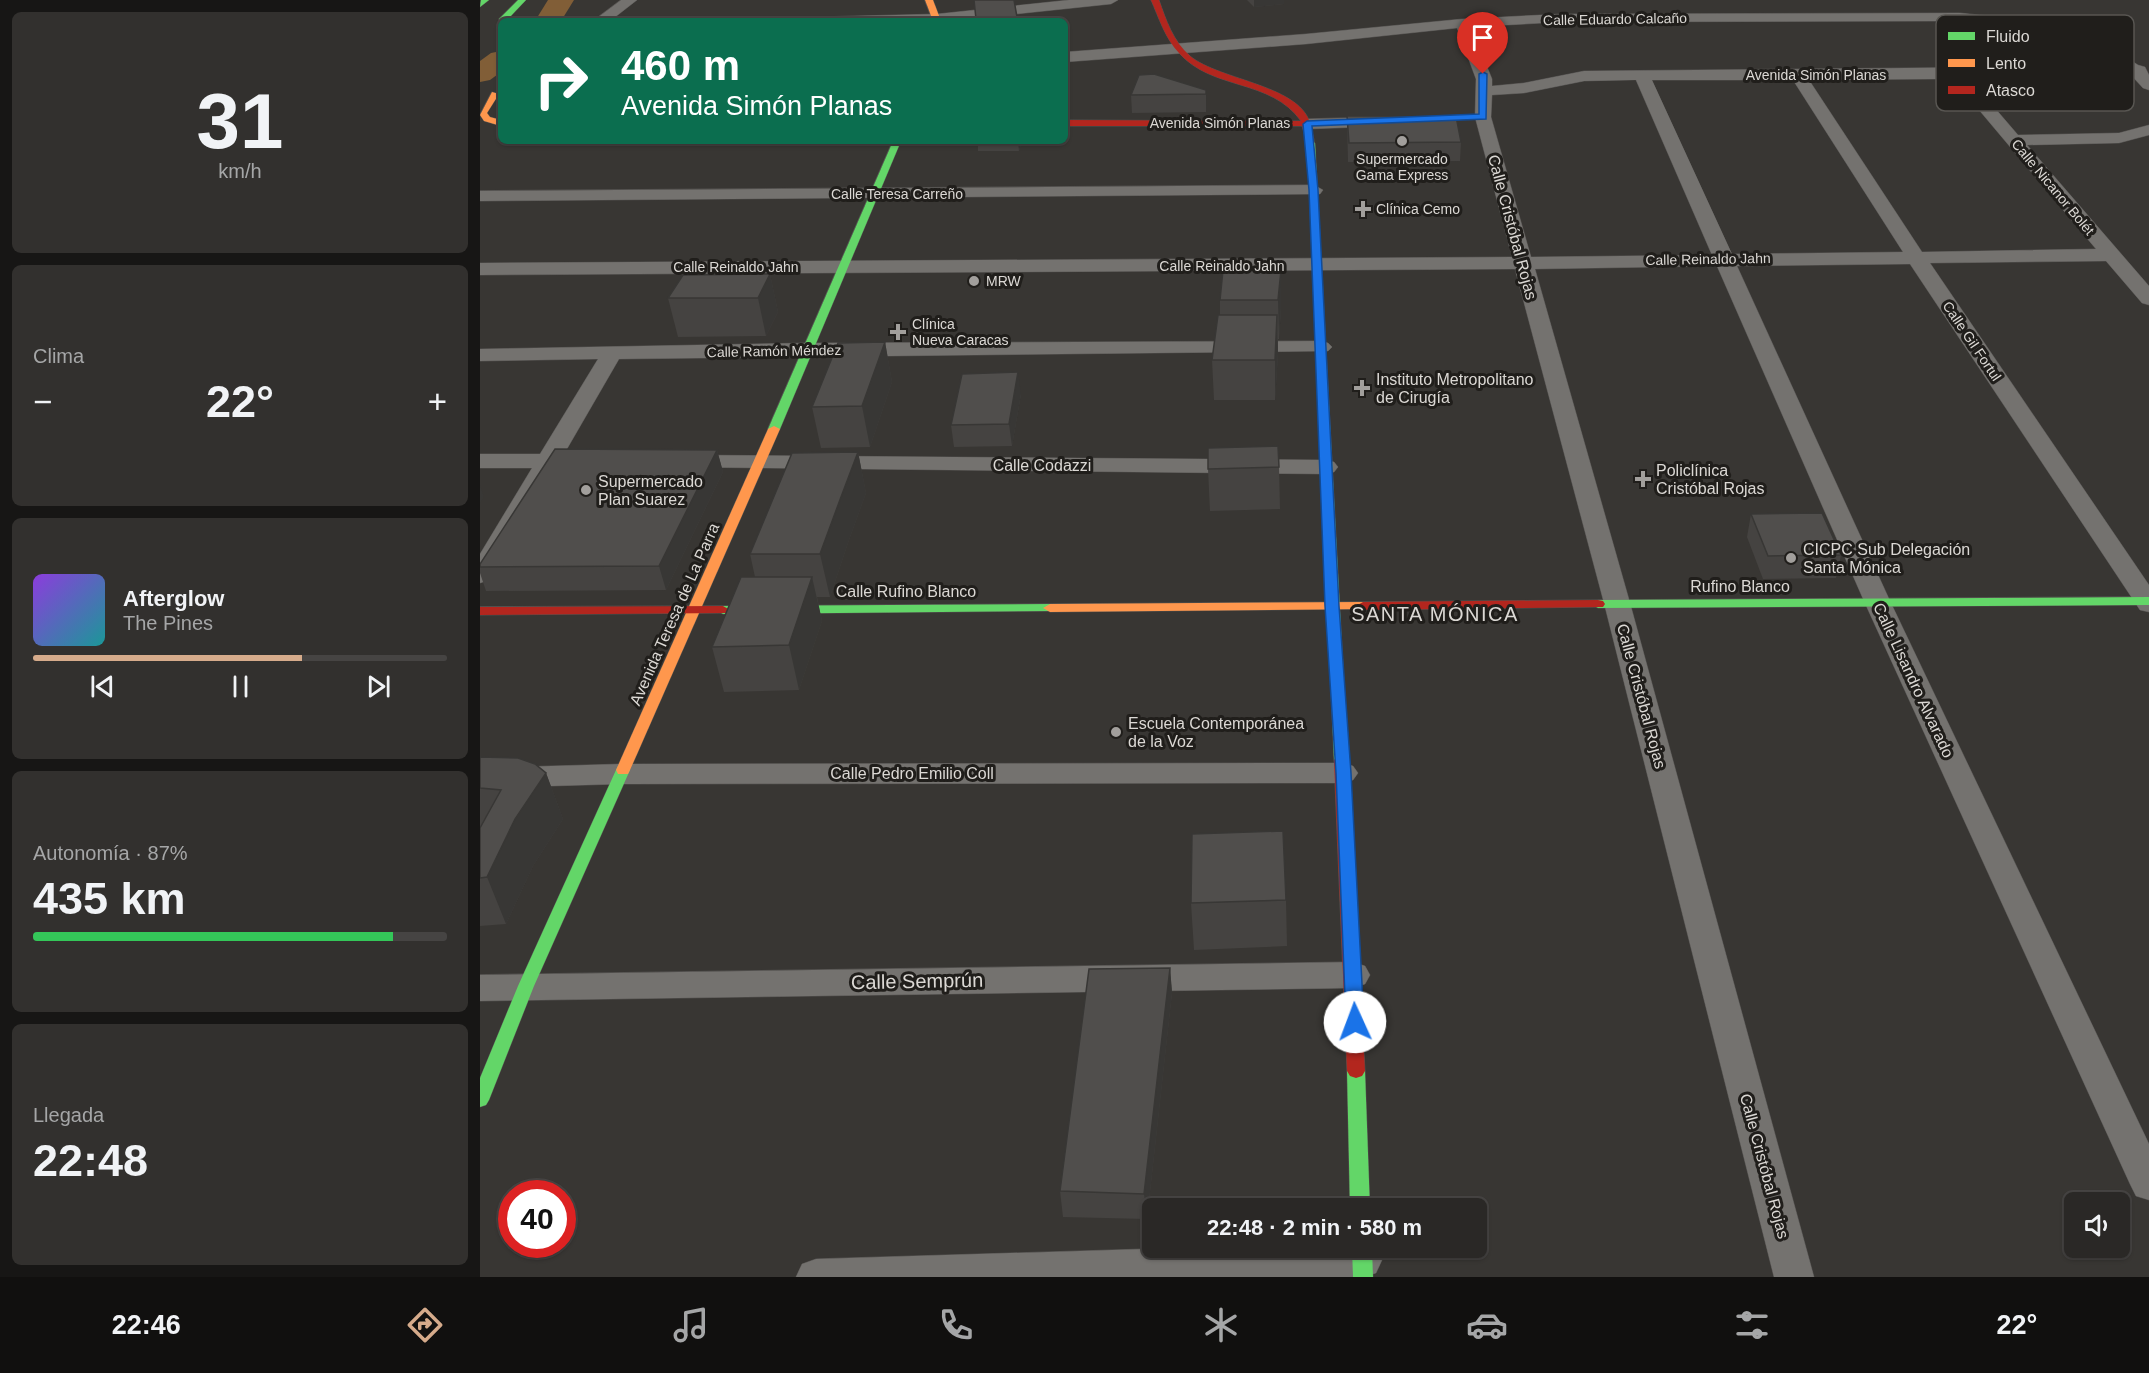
<!DOCTYPE html>
<html lang="es">
<head>
<meta charset="utf-8">
<style>
	:root { --surface:#2a2826; --page:#32302e; --text:#f1f3f6; --muted:#a5a6a7; --line:#464443; --accent:#d6ab8b }
	body { margin:0; font-family:Helvetica,sans-serif; background:var(--page); color:var(--text); height:100vh; display:flex; flex-direction:column; font-size:22px; white-space:nowrap }
	* { box-sizing:border-box; margin:0 }
	p { font-size:20px; color:var(--muted) }
	.icon { flex:none; width:33px; height:33px; fill:none; stroke:currentColor; stroke-width:2; stroke-linecap:round; stroke-linejoin:round }
	.map { position:relative; flex:1; overflow:hidden }
	.sheet { display:flex; flex-direction:column; gap:12px; padding:12px; background:#171615; width:480px }
	.sheet>* { flex:none }
	.top-card { position:absolute; left:18px; top:18px; width:570px; height:126px; border-radius:9px; box-shadow:0 2px 4px #0004,0 0 0 2px var(--line); background:#0b6e4f; color:#fff; overflow:hidden }
	.controls { position:absolute; left:1584px; top:1192px; display:grid; gap:12px }
	.controls a { display:grid; place-items:center; width:66px; height:66px; border-radius:9px; background:var(--surface); box-shadow:0 2px 4px #0004,0 0 0 2px var(--line); font-size:30px }
	.speed { position:absolute; left:18px; top:1180px; display:flex; gap:12px; font-size:30px; font-weight:700; text-align:center }
	.speed>* { display:grid; place-content:center; width:78px; height:78px; border-radius:50%; background:var(--surface); box-shadow:0 2px 4px #0004,0 0 0 2px var(--line); line-height:1 }
	.speed .limit { border:9px solid #d22; background:#fff; color:#111 }
	.pin { position:absolute; display:grid; place-items:center; width:51px; height:51px; color:#fff; margin:-62px -26px; border-radius:50% 50% 50% 0; rotate:-45deg; box-shadow:0 0 6px #0007 }
	.pin .icon { rotate:45deg }
	.me { position:absolute; width:66px; margin:-33px; rotate:358deg; stroke-linejoin:round; filter:drop-shadow(0 0 4px #0008) }
	.turn { display:flex; align-items:center; gap:21px; height:126px; padding:0 24px; font-size:27px }
	.turn .icon { width:78px; height:78px; stroke-width:2.5 }
	.turn b { display:block; font-size:42px; line-height:51px }
	.big { font-size:45px; font-weight:700; line-height:1.1 }
	.sheet .card { flex:1; display:flex; flex-direction:column; justify-content:center; gap:9px; min-width:0; padding:0 21px; border-radius:9px; background:var(--page) }
	.sheet .dial { align-items:center; gap:0 }
	.dial b { font-size:78px; line-height:1 }
	.song { display:flex; align-items:center; gap:18px }
	.cover { width:72px; height:72px; border-radius:9px; background:linear-gradient(135deg,hsl(270 70% 55%),hsl(180 70% 35%)) }
	.played { height:6px; border-radius:3px; background:linear-gradient(90deg,var(--accent) 65%,var(--line) 65%) }
	.keys { display:flex; justify-content:space-around; direction:ltr }
	.heat { display:flex; justify-content:space-between; align-items:center; font-size:33px; direction:ltr }
	.charge { height:9px; border-radius:4px; background:linear-gradient(90deg,#34c759 87%,var(--line) 0) }
	.trip { position:absolute; left:662px; top:1198px; width:345px; height:60px; border-radius:9px; background:var(--surface); box-shadow:0 2px 4px #0004,0 0 0 2px var(--line); font-weight:700; line-height:60px; text-align:center }
	.tab-bar { display:flex; height:96px; justify-content:space-around; align-items:center; background:#11100f; color:var(--muted) }
	.tab-bar .icon { width:42px; height:42px }
	.tab-bar .on { color:var(--accent) }
	.tab-bar b { font-size:27px; color:var(--text) }
	main { display:flex; flex:1; min-height:0 }
	.map>svg:first-child { display:block }
	.lines { fill:none; stroke-linecap:round; stroke-linejoin:round }
	.river { fill:#815e37; fill-rule:evenodd }
	.street-casing { stroke:#545250; stroke-width:1 }
	.fast-casing { stroke:#545250; stroke-width:1 }
	.slow-casing { stroke:#545250; stroke-width:1 }
	.jam-casing { stroke:#545250; stroke-width:1 }
	.street { fill:#74726f; fill-rule:evenodd }
	.fast { fill:#63d668; fill-rule:evenodd }
	.slow { fill:#ff974d; fill-rule:evenodd }
	.jam { fill:#b3261e; fill-rule:evenodd }
	.wall { fill:#454341 }
	.shaded-wall { fill:#383735 }
	.building { fill:#504e4c; stroke:#383735; stroke-width:1.5 }
	.route { fill:#1a73e8; stroke:#114b97; stroke-width:1.5 }
	.poi-dot { fill:#a29f9c; stroke:#201e1b; stroke-width:2 }
	.labels { text-anchor:middle; stroke-width:6; stroke-linejoin:round; paint-order:stroke }
	.far-street-label { font-size:14px; fill:#dbd8d4; stroke:#201e1b }
	.far-poi-label { font-size:14px; fill:#dbd8d4; stroke:#201e1b; text-anchor:start }
	.street-label { font-size:16px; fill:#dbd8d4; stroke:#201e1b }
	.poi-label { font-size:16px; fill:#dbd8d4; stroke:#201e1b; text-anchor:start }
	.quarter-label { font-size:20px; letter-spacing:1.5px; fill:#dbd8d4; stroke:#201e1b }
	.near-street-label { font-size:20px; fill:#dbd8d4; stroke:#201e1b }
	.key { fill:#201e1b; stroke:#585652; stroke-width:1.5 }
	.key-label { font-size:16px; fill:#dbd8d4 }
</style>
</head>
<body>
<main>
<section class="sheet">
<div class="card dial"><b>31</b><p>km/h</p></div>
<div class="card"><p>Clima</p>
<div class="heat"><a>−</a><b class="big">22°</b><a>+</a></div>
</div>
<div class="card">
<div class="song"><i class="cover"></i><div><b>Afterglow</b><p>The Pines</p></div></div>
<div class="played"></div>
<div class="keys"><svg class="icon" aria-label="previous" viewBox="0 0 24 24"><path d="M18 5L8 12l10 7zM5 5v14"/></svg><svg class="icon" aria-label="pause" viewBox="0 0 24 24"><path d="M8 5v14M16 5v14"/></svg><svg class="icon" aria-label="next" viewBox="0 0 24 24"><path d="M6 5l10 7-10 7zM19 5v14"/></svg></div>
</div>
<div class="card"><p>Autonomía · 87%</p><b class="big">435 km</b><div class="charge"></div></div>
<div class="card"><p>Llegada</p><b class="big">22:48</b></div>
</section>
<div class="map">
<svg width="1669" height="1277" viewBox="0 0 1669 1277">
	<rect width="100%" height="100%" fill="#383633"/>
	<g class="lines">
		<g class="river">
			<path d="M68 0H94L81 21H55Z"/>
			<path d="M21 51V72L10 80 0 82V61L11 53Z"/>
		</g>
		<defs>
			<g id="street">
				<path d="M141 0H157L130 21H113Z"/>
				<path d="M589 0H638L631 4 470 21H326L333 17 457 14Z"/>
				<path d="M1480 13 1548 20 1621 41 1658 65 1665 67 1669 75V90L1663 88 1651 75 1489 78 1538 135 1639 133 1669 125V135L1639 143 1547 145 1669 286V305L1662 303 1626 261 1450 263 1669 585V612L1660 610 1656 604 1430 264 1257 266 1410 601 1669 1144V1200L1656 1196 1650 1184 1384 601 1237 266 1055 269 1150 603 1334 1277H1294L1124 603 1035 269 0 275V263L1032 257 995 117 996 79 977 28 826 44 585 62V52L826 34 982 19 1081 14ZM1480 21 1547 28 1611 47 1638 66 1104 71 1044 83 1012 86V79L991 27 1081 22ZM1473 79 1616 249 1442 252 1329 80ZM1156 80 1232 255 1051 257 1011 117 1012 95 1044 93 1104 81ZM1172 80H1313L1423 252 1252 254Z"/>
				<path d="M903 117 909 118 911 122 909 126 827 129 819 124 827 119Z"/>
				<path d="M834 185 843 190 840 194 0 201V191Z"/>
				<path d="M841 341 848 343 852 347 848 351 139 359 84 454 112 456 116 461 112 466 75 468 13 575 9 580 0 583V554L52 468H0V454H60L118 359 0 361V349L327 343Z"/>
				<path d="M205 455 846 460 854 462 858 467 854 472 846 474 197 467 193 462 197 457Z"/>
				<path d="M863 763 873 766 878 773 873 780 863 783 141 784 0 788V768L141 764Z"/>
				<path d="M873 962 885 966 890 975 885 984 873 988 0 1001V975Z"/>
				<path d="M696 1248H896L902 1260 896 1273 884 1277H316L322 1264 336 1259Z"/>
			</g>
			<g id="fast">
				<path d="M9 0 0 7 1 0Z"/>
				<path d="M38 0H46L26 21 19 23V19Z"/>
				<path d="M831 140 835 143 868 760 866 763H856L854 760 827 143Z"/>
				<path d="M413 141H421L300 429 294 432 290 431 288 429Z"/>
				<path d="M1669 597V605L1118 608 1111 604 1118 600Z"/>
				<path d="M570 604 577 608 575 611 243 614 236 610 243 606Z"/>
				<path d="M143 765 148 766 150 770 54 986 9 1100 6 1105 0 1107V1078L38 986 136 770 138 766Z"/>
				<path d="M876 1064 882 1066 885 1071 890 1209H870L867 1071 870 1066Z"/>
				<path d="M872 1248H892L893 1277H873Z"/>
			</g>
			<g id="slow">
				<path d="M445 0H453L461 21H453Z"/>
				<path d="M12 92 19 94 7 113 10 117 21 120V126L4 121 0 115Z"/>
				<path d="M294 426 300 429 150 770 148 774H138L136 770 288 429Z"/>
				<path d="M883 602 890 606 888 609 570 612 563 608 570 604Z"/>
			</g>
			<g id="jam">
				<path d="M671 0H679C686 20 693 41 710 56 740 81 824 85 831 127 832 134 835 139 834 145L827 143 822 126H585V120L821 121C790 78 733 91 699 53 685 38 679 18 671 0Z"/>
				<path d="M1118 600 1123 601 1125 604 1123 607 883 610 876 606 883 602Z"/>
				<path d="M243 606 250 610 248 613 0 615V607Z"/>
				<path d="M861 755 866 757 868 760 885 1071 882 1076 876 1078 870 1076 867 1071 854 760 856 757Z"/>
			</g>
		</defs>
		<use href="#street" class="street-casing"/>
		<use href="#fast" class="fast-casing"/>
		<use href="#slow" class="slow-casing"/>
		<use href="#jam" class="jam-casing"/>
		<use href="#street" class="street"/>
		<use href="#fast" class="fast"/>
		<use href="#slow" class="slow"/>
		<use href="#jam" class="jam"/>
	</g>
	<g class="wall">
		<path d="M767 0H804V4L774 7Z"/>
		<path d="M726 90V112L652 113 651 95Z"/>
		<path d="M867 116 981 142 980 161 868 162Z"/>
		<path d="M498 141H542L539 151H498Z"/>
		<path d="M801 270V308L799 339H798V354L795 400H734L732 360 740 315V300Z"/>
		<path d="M290 274 298 312 286 336 198 337 188 298Z"/>
		<path d="M405 342 412 382 390 447 341 448 332 407Z"/>
		<path d="M541 394 532 446 474 447 471 425Z"/>
		<path d="M237 450 243 472 186 590 6 591 0 573V564Z"/>
		<path d="M378 452 386 493 369 540 350 597H337L342 621 319 690 244 692 232 647 275 577 270 554Z"/>
		<path d="M799 467 800 509 730 511 728 469Z"/>
		<path d="M1271 514 1361 555 1356 578 1283 579 1267 537Z"/>
		<path d="M0 757 66 773 83 819 53 866 26 924 0 926Z"/>
		<path d="M806 900 807 946 714 950 711 903Z"/>
		<path d="M690 968 692 993 667 1219 583 1217 580 1191Z"/>
	</g>
	<g class="shaded-wall">
		<path d="M774 0H804V4L774 7Z"/>
		<path d="M537 17V21H497L496 19Z"/>
		<path d="M726 90 727 108 726 112Z"/>
		<path d="M539 141H542L539 151 538 142Z"/>
		<path d="M801 270V308L799 339 798 300Z"/>
		<path d="M290 274 298 312 286 336 278 298Z"/>
		<path d="M797 315 798 354 795 400V360Z"/>
		<path d="M405 342 412 382 390 447 382 406Z"/>
		<path d="M538 372 541 394 532 446 529 424Z"/>
		<path d="M237 450 243 472 186 590 179 566Z"/>
		<path d="M378 452 386 493 369 540 350 597 340 554 361 497Z"/>
		<path d="M0 485 4 497 0 503Z"/>
		<path d="M332 577 342 621 319 690 309 645Z"/>
		<path d="M66 773 83 819 53 866 26 924 7 877 35 819Z"/>
		<path d="M690 968 692 993 667 1219 664 1194Z"/>
	</g>
	<g class="building">
		<path d="M494 0H534L537 17 496 19Z"/>
		<path d="M674 74 726 90V94L651 95 659 75Z"/>
		<path d="M867 116H976L981 142 869 143Z"/>
		<path d="M498 141H539L538 142 497 143Z"/>
		<path d="M743 270H801L798 300H740Z"/>
		<path d="M290 274 278 298H188L203 275Z"/>
		<path d="M738 315H797L795 360H732Z"/>
		<path d="M405 342 382 406 332 407 358 343Z"/>
		<path d="M538 372 529 424 471 425 482 374Z"/>
		<path d="M798 446 799 467 728 469V448Z"/>
		<path d="M75 449 237 450 179 566 0 567V564Z"/>
		<path d="M378 452 361 497 340 554H270L312 453Z"/>
		<path d="M1342 513 1361 555 1288 556 1271 514Z"/>
		<path d="M261 577H332L309 645 232 647Z"/>
		<path d="M0 757 38 758 55 764 66 773 35 819 7 877 0 878V828L21 790 0 788Z"/>
		<path d="M803 831 806 900 711 903 712 834Z"/>
		<path d="M690 968 664 1194 580 1191 609 969Z"/>
	</g>
	<path class="route" d="M1003 72 1007 74 1006 119 832 126 838 190 859 606 871 773 884 1022 881 1027H869L866 1022 856 773 845 606 829 190 823 124 827 121 999 114V74Z"/>
	<g class="poi-dot">
		<circle cx="922" cy="141" r="6"/>
		<path d="M880 200h6v6h6v6h-6v6h-6v-6h-6v-6h6z"/>
		<circle cx="494" cy="281" r="6"/>
		<path d="M415 323h6v6h6v6h-6v6h-6v-6h-6v-6h6z"/>
		<path d="M879 379h6v6h6v6h-6v6h-6v-6h-6v-6h6z"/>
		<path d="M1160 470h6v6h6v6h-6v6h-6v-6h-6v-6h6z"/>
		<circle cx="106" cy="490" r="6"/>
		<circle cx="1311" cy="558" r="6"/>
		<circle cx="636" cy="732" r="6"/>
	</g>
	<g class="labels">
		<g class="far-street-label">
			<text transform="translate(1135 19) rotate(-1)" y="5">Calle Eduardo Calcaño</text>
			<text x="1336" y="80">Avenida Simón Planas</text>
			<text x="740" y="128">Avenida Simón Planas</text>
			<text transform="translate(1573 187) rotate(50)" y="5">Calle Nicanor Bolét</text>
			<text x="417" y="199">Calle Teresa Carreño</text>
			<text transform="translate(1228 259) rotate(-1)" y="5">Calle Reinaldo Jahn</text>
			<text x="742" y="271">Calle Reinaldo Jahn</text>
			<text x="256" y="272">Calle Reinaldo Jahn</text>
			<text transform="translate(1492 341) rotate(56)" y="5">Calle Gil Fortul</text>
			<text transform="translate(294 351) rotate(-1)" y="5">Calle Ramón Méndez</text>
		</g>
		<g class="far-poi-label">
			<text x="922" y="164" text-anchor="middle">Supermercado<tspan x="922" dy="16">Gama Express</tspan></text>
			<text x="896" y="214">Clínica Cemo</text>
			<text x="506" y="286">MRW</text>
			<text x="432" y="329">Clínica<tspan x="432" dy="16">Nueva Caracas</tspan></text>
		</g>
		<g class="street-label">
			<text transform="translate(1033 227) rotate(75)" y="6">Calle Cristóbal Rojas</text>
			<text x="562" y="471">Calle Codazzi</text>
			<text x="1260" y="592">Rufino Blanco</text>
			<text x="426" y="597">Calle Rufino Blanco</text>
			<text transform="translate(194 614) rotate(-66)" y="6">Avenida Teresa de La Parra</text>
			<text transform="translate(1434 680) rotate(65)" y="6">Calle Lisandro Alvarado</text>
			<text transform="translate(1162 696) rotate(75)" y="6">Calle Cristóbal Rojas</text>
			<text x="432" y="779">Calle Pedro Emilio Coll</text>
			<text transform="translate(1285 1166) rotate(75)" y="6">Calle Cristóbal Rojas</text>
		</g>
		<g class="poi-label">
			<text x="896" y="385">Instituto Metropolitano<tspan x="896" dy="18">de Cirugía</tspan></text>
			<text x="1176" y="476">Policlínica<tspan x="1176" dy="18">Cristóbal Rojas</tspan></text>
			<text x="118" y="487">Supermercado<tspan x="118" dy="18">Plan Suarez</tspan></text>
			<text x="1323" y="555">CICPC Sub Delegación<tspan x="1323" dy="18">Santa Mónica</tspan></text>
			<text x="648" y="729">Escuela Contemporánea<tspan x="648" dy="18">de la Voz</tspan></text>
		</g>
		<g class="quarter-label">
			<text x="955" y="621">SANTA MÓNICA</text>
		</g>
		<g class="near-street-label">
			<text transform="translate(437 981) rotate(-1)" y="7">Calle Semprún</text>
		</g>
	</g>
	<rect x="1456" y="15" width="198" height="96" rx="9" class="key"/>
	<rect x="1468" y="32" width="27" height="8" fill="#63d668"/>
	<rect x="1468" y="59" width="27" height="8" fill="#ff974d"/>
	<rect x="1468" y="86" width="27" height="8" fill="#b3261e"/>
	<g class="key-label">
		<text x="1506" y="42">Fluido</text>
		<text x="1506" y="69">Lento</text>
		<text x="1506" y="96">Atasco</text>
	</g>
</svg>
<div class="controls">
<a><svg class="icon" aria-label="sound" viewBox="0 0 24 24"><path d="M4 9h4l5-4v14l-5-4H4zM17 9q2 3 0 6"/></svg></a>
</div>
<div class="speed"><div class="limit">40</div></div>
<div class="pin" style="left:1003px;top:74px;background:#d93025"><svg class="icon" aria-label="arrive" viewBox="0 0 24 24"><path d="M6 21V4h12l-3 4 3 4H6"/></svg></div>
<svg class="me" style="left:875px;top:1022px" viewBox="-20 -20 40 40"><circle r="19" fill="#fff"/><path d="M0-13L10 11 0 6-10 11z" fill="#1a73e8"/></svg>
<div class="trip">22:48 · 2 min · 580 m</div>
<div class="top-card">
<div class="turn"><svg class="icon" aria-label="right" viewBox="0 0 24 24"><path d="M7 20v-9h11M14 6l5 5-5 5"/></svg><div><b>460 m</b>Avenida Simón Planas</div></div>
</div>
</div>
</main>
<nav class="tab-bar">
<b>22:46</b>
<svg class="icon on" aria-label="directions" viewBox="0 0 24 24"><path d="M12 3l9 9-9 9-9-9zM9 14v-3h6M13 9l2 2-2 2"/></svg>
<svg class="icon" aria-label="music" viewBox="0 0 24 24"><path d="M9 18V5l10-2v13"/><circle cx="6" cy="18" r="3"/><circle cx="16" cy="16" r="3"/></svg>
<svg class="icon" aria-label="phone" viewBox="0 0 24 24"><path d="M5 4h4l2 5-3 2q2 4 5 5l2-3 5 2v4C11 20 4 13 5 4z"/></svg>
<svg class="icon" aria-label="climate" viewBox="0 0 24 24"><path d="M12 3v18M4 7l16 10M4 17L20 7"/></svg>
<svg class="icon" aria-label="car" viewBox="0 0 24 24"><path d="M5 17H2v-5l4-1 3-4h7l3 4 3 1v5h-3M9 17h6M6 11h13"/><circle cx="7" cy="17" r="2"/><circle cx="17" cy="17" r="2"/></svg>
<svg class="icon" aria-label="filters" viewBox="0 0 24 24"><path d="M4 7h16M4 17h16"/><circle cx="9" cy="7" r="2"/><circle cx="15" cy="17" r="2"/></svg>
<b>22°</b>
</nav>
</body>
</html>
